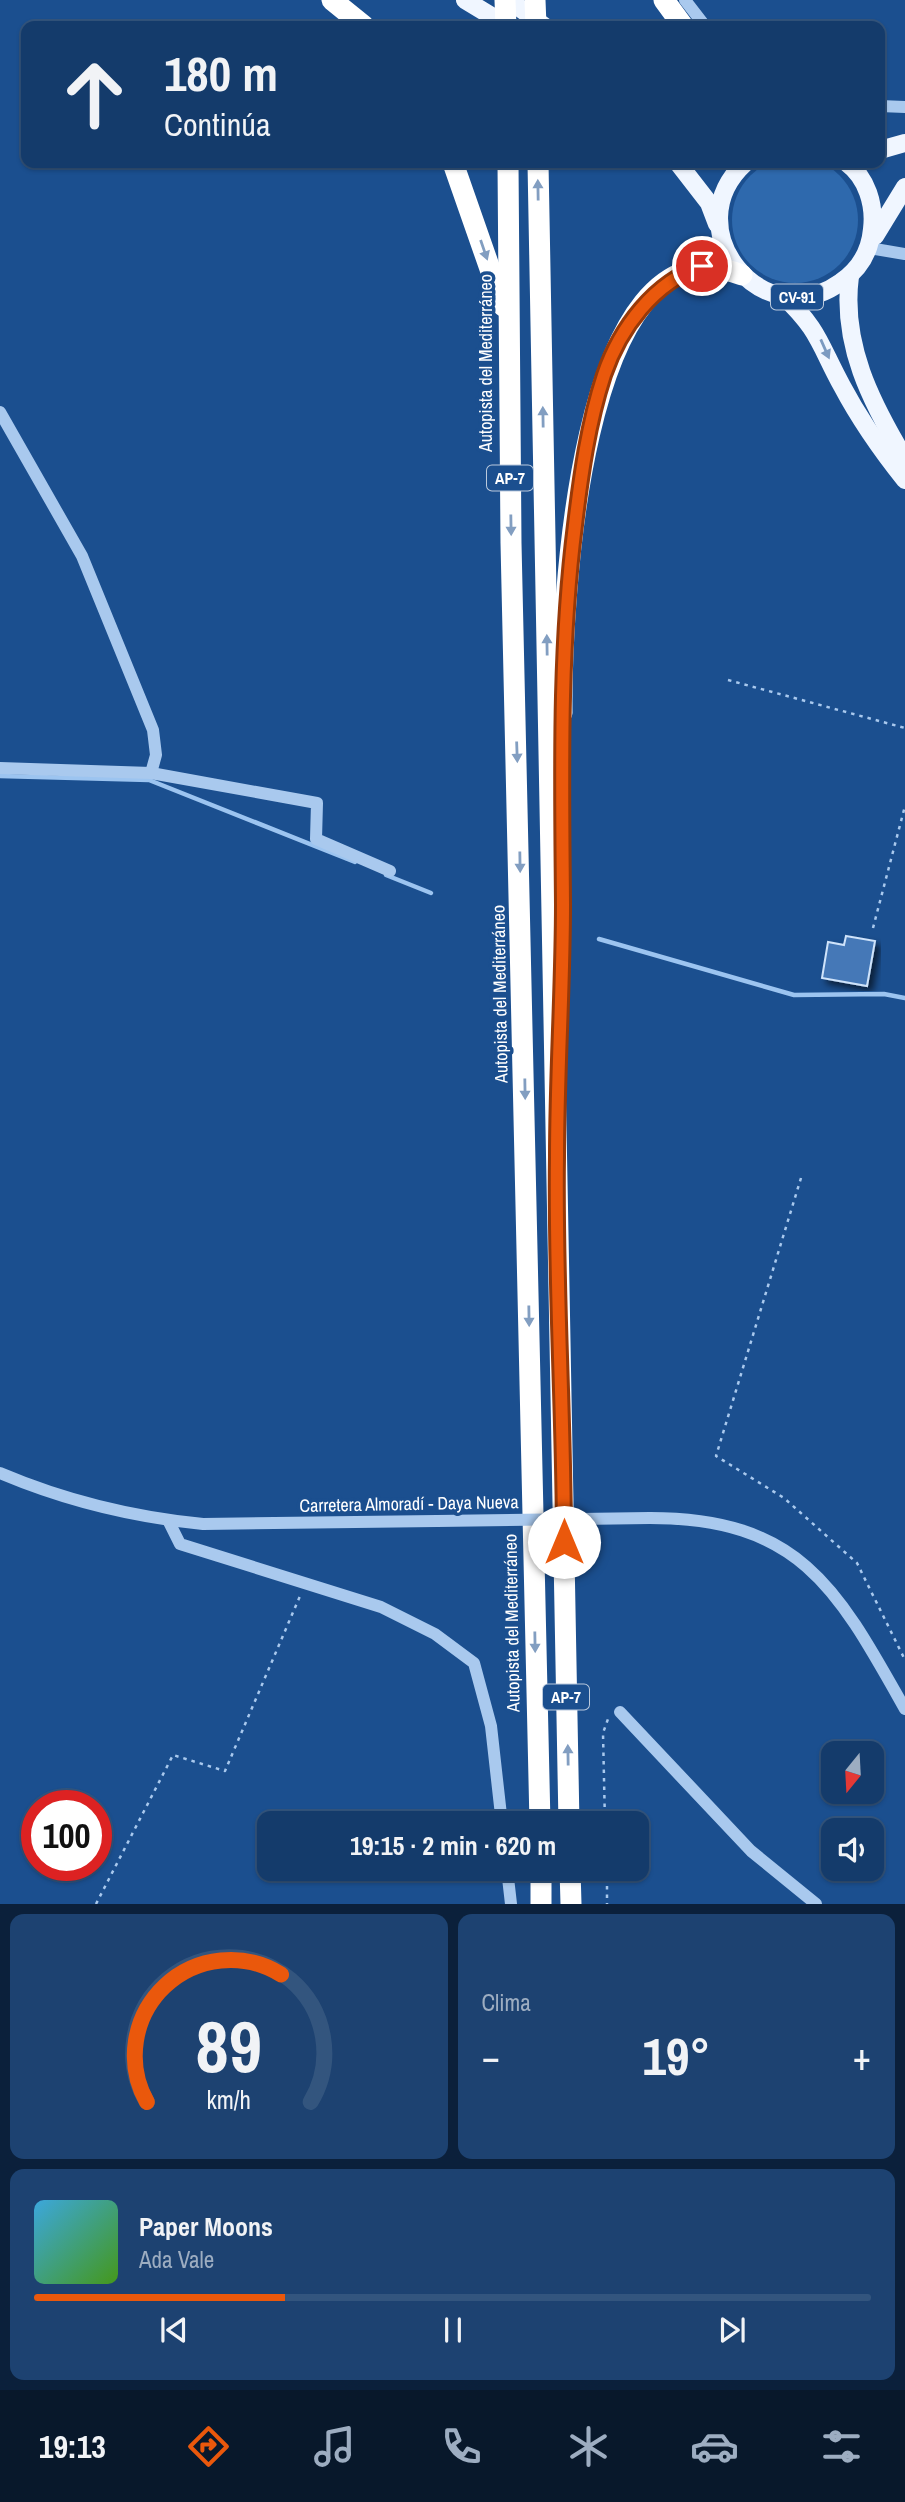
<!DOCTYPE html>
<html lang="es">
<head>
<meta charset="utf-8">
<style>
	:root { --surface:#143b6b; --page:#1d4271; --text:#f1f3f6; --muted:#9dadc1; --line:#33557e; --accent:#ea580c }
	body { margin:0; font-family:"Archivo Narrow",sans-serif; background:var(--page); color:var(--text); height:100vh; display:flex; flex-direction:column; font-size:26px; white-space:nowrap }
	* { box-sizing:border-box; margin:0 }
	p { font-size:23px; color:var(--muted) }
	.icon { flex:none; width:38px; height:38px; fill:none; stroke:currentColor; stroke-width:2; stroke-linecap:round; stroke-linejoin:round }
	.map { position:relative; height:1904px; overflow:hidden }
	.side { display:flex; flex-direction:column; gap:10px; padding:10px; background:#0b203b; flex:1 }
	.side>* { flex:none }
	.top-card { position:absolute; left:21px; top:21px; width:864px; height:147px; border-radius:14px; box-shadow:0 2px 5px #0004,0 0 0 2px var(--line); background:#143b6b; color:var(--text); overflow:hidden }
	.needle { width:46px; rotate:198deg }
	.fabs { position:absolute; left:821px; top:1741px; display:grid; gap:14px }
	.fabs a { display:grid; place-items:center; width:63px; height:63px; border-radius:14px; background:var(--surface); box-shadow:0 2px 5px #0004,0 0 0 2px var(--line); font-size:35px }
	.speed { position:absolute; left:21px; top:1790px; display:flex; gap:14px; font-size:35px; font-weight:700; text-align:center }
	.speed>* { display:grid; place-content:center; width:91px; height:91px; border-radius:50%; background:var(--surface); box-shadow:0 2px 5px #0004,0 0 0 2px var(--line); line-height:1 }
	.speed .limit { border:10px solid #d22; background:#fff; color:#111 }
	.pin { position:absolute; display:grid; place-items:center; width:60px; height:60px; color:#fff; margin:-30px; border:4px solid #fff; border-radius:50%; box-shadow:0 2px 7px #0007 }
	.me { position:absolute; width:77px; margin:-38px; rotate:0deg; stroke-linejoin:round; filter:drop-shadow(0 0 5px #0008) }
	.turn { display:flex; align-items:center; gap:24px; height:147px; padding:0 28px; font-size:32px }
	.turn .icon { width:91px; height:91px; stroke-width:2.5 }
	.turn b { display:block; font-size:49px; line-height:60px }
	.big { font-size:52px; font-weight:700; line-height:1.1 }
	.side .tile { flex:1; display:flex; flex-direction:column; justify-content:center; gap:10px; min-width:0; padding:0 24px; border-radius:14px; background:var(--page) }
	.side .dial { align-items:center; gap:0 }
	.dial svg { height:182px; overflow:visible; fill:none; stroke:var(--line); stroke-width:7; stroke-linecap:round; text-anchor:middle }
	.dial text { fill:var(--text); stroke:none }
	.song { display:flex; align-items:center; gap:21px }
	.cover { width:84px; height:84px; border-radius:10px; background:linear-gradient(135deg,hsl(200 70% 55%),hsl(100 70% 35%)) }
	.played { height:7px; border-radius:4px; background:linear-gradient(90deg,var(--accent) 30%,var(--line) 30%) }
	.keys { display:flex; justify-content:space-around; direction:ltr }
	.heat { display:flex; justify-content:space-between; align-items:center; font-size:38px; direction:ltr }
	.side .tiles { flex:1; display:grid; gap:10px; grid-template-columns:1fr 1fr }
	.tile:last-child { grid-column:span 2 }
	.trip { position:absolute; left:257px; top:1811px; width:392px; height:70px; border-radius:14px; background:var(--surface); box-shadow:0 2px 5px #0004,0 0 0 2px var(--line); font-weight:700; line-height:70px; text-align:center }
	.tabs { display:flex; height:112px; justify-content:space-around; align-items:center; background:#08182b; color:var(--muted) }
	.tabs .icon { width:49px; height:49px }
	.tabs .on { color:var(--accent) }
	.tabs b { font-size:32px; color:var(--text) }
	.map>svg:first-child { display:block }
	.grass { fill:#2e69ad }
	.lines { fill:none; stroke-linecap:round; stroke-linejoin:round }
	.stream { stroke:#9cc4f0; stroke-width:4.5 }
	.building { fill:#4478b7; stroke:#cfe3fa; stroke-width:2; filter:url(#shadow) }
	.path { stroke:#a9c9ee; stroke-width:2.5; stroke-dasharray:3.5 5; stroke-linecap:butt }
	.minor { stroke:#a9c9ee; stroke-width:12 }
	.major { stroke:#f0f6ff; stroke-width:18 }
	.highway { stroke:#fff; stroke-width:21 }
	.minor-bridge { stroke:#a9c9ee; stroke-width:12 }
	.highway-bridge { stroke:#fff; stroke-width:21 }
	.oneway { fill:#829ec1 }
	.oneway2 { fill:#7b9ac1 }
	.route-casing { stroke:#983908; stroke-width:18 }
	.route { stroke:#ea580c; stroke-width:12 }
	.labels { text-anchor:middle; stroke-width:7; stroke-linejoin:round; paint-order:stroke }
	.shield { fill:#1b4f8f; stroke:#bbcadd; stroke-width:2 }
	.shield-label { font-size:16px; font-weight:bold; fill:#fff }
	.street-label { font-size:18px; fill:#fff; stroke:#1b4f8f }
</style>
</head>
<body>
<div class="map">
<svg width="905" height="1904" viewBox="0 0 905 1904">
	<defs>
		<filter id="shadow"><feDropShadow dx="5" dy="5" stdDeviation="3.5" flood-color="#0009"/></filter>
	</defs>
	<rect width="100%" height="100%" fill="#1b4f8f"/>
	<circle class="grass" cx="795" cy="220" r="63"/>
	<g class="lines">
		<g class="stream">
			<path d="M0 776 149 780 355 862"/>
			<path d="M386 875 431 893"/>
			<path d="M599 939 794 995 884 994 905 998"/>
		</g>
	</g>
	<path class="building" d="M846 936 875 941 867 986 822 978 828 942 844 945Z"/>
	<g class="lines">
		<g class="path">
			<path d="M728 680 905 728"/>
			<path d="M873 928 905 806"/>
			<path d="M801 1178 716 1456 784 1498 857 1563 905 1660"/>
			<path d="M605 1824 603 1733 608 1719"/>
			<path d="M607 1869V1904"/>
			<path d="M96 1904 173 1755 225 1771 300 1596"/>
		</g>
		<g class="minor">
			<path d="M685 0 705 26"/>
			<path d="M880 106 905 107"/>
			<path d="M869 248 905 254"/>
			<path d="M0 412 82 556 153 730 156 755 151 773"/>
			<path d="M0 768 151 773 317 803 316 839 390 871"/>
			<path d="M0 1473C66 1501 132 1517 203 1524L437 1521"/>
			<path d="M650 1518C801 1518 838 1590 905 1709"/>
			<path d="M168 1520 180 1544 381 1607 435 1634 474 1663 491 1726 502 1824"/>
			<path d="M620 1712 751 1851 816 1904"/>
			<path d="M507 1869 511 1904"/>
		</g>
		<g class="major">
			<path d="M465 0 508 26"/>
			<path d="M509 0 544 26"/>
			<path d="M880 150 905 143"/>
			<path d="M678 163 709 203 717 224"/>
			<path d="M745 163C674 228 763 338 841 282 860 269 870 252 872 229 875 205 867 178 847 163"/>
			<path d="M875 236 905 187"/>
			<path d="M850 276C841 344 871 402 905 459"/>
			<path d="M783 296C819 329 820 346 842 386 860 420 881 450 905 480"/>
		</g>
		<g class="highway">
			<path d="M332 0 364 26"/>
			<path d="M664 0 683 26"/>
			<path d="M453 163 503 306"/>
			<path d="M508 163 511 543 540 1824"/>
			<path d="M538 163 569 1824"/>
			<path d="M562 713C561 620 576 210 742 275"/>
			<path d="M541 1869V1904"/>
			<path d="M570 1869 571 1904"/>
		</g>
		<path class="minor-bridge" d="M437 1521 650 1518"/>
		<g class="highway-bridge">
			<path d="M505 0 506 26"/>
			<path d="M535 0 536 26"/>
		</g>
	</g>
	<defs><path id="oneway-solid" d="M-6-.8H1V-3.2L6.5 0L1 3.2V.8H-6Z" transform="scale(1.75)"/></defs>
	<g class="oneway">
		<use href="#oneway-solid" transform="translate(538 190) rotate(-91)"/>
		<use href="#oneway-solid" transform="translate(484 250) rotate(71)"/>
		<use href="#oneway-solid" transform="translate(543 417) rotate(-91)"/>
		<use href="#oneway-solid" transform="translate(511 525) rotate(89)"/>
		<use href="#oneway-solid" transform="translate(547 645) rotate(-91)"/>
		<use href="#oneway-solid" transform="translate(517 752) rotate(88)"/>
		<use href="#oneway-solid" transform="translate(520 862) rotate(89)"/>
		<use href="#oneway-solid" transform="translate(525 1089) rotate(89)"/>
		<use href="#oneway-solid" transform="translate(529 1316) rotate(89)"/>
		<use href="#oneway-solid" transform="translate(535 1642) rotate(89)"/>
		<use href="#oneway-solid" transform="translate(568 1755) rotate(-91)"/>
	</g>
	<use class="oneway2" href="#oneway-solid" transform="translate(825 349) rotate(66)"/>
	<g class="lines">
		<defs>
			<path id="route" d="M564 1542C564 1414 555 1285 557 1157 557 1072 563 988 563 904 562 777 559 651 575 525 581 475 588 424 604 375 620 328 654 282 702 266"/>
		</defs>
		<use href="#route" class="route-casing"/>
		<use href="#route" class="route"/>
	</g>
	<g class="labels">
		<g class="shield">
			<rect x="771" y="284.5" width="52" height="25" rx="5"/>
			<rect x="487" y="465.5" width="46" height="25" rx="5"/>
			<rect x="543" y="1684.5" width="46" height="25" rx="5"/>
		</g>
		<g class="shield-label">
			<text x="797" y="303">CV-91</text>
			<text x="510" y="484">AP-7</text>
			<text x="566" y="1703">AP-7</text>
		</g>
		<g class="street-label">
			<text transform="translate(486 363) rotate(-90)" y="6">Autopista del Mediterráneo</text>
			<text transform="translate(500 994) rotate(-91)" y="6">Autopista del Mediterráneo</text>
			<text transform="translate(409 1504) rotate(-1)" y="6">Carretera Almoradí - Daya Nueva</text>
			<text transform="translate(512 1623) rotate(-91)" y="6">Autopista del Mediterráneo</text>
		</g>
	</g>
</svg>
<div class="fabs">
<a><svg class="needle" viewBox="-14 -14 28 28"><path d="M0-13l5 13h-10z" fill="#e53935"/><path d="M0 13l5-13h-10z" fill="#9dadc1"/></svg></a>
<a><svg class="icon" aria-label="sound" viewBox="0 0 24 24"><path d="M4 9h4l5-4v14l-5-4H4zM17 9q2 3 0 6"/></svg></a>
</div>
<div class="speed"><div class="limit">100</div></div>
<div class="pin" style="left:702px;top:266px;background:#d93025"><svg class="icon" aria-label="arrive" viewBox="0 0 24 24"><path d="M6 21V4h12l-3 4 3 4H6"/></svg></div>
<svg class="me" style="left:564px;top:1542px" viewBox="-20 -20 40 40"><circle r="19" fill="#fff"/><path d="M0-13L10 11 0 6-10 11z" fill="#ea580c"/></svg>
<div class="trip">19:15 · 2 min · 620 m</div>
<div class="top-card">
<div class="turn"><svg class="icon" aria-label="ahead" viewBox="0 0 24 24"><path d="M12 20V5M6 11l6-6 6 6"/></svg><div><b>180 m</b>Continúa</div></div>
</div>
</div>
<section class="side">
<div class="tiles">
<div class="tile dial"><svg viewBox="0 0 100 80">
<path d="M14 69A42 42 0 1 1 86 69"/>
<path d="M14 69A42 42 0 0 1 73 13" stroke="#ea580c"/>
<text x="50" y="56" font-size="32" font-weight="700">89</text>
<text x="50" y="72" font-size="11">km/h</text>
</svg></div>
<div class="tile"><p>Clima</p>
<div class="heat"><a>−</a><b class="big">19°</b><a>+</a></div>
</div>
<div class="tile">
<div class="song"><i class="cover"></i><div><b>Paper Moons</b><p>Ada Vale</p></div></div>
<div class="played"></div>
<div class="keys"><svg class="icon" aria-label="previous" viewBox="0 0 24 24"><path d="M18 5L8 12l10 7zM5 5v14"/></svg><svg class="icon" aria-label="pause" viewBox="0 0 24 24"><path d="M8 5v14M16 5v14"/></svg><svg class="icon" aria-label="next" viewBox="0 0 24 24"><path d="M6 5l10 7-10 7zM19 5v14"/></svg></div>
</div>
</div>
</section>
<nav class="tabs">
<b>19:13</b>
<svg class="icon on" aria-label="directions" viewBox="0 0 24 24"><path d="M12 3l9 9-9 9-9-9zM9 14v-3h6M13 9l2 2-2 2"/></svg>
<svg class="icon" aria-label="music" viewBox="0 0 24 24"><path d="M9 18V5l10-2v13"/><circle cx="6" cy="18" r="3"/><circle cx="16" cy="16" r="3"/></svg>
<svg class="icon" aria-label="phone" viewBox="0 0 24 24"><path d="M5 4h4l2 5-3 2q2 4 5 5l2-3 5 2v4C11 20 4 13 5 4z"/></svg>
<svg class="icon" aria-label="climate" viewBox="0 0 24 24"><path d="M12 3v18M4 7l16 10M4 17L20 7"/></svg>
<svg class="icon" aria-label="car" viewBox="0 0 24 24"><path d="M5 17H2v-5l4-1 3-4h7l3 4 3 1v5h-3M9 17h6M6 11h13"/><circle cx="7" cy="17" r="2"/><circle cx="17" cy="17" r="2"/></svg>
<svg class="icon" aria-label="filters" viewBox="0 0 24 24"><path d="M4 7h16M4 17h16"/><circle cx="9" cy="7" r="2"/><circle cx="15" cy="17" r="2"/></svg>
</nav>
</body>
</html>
